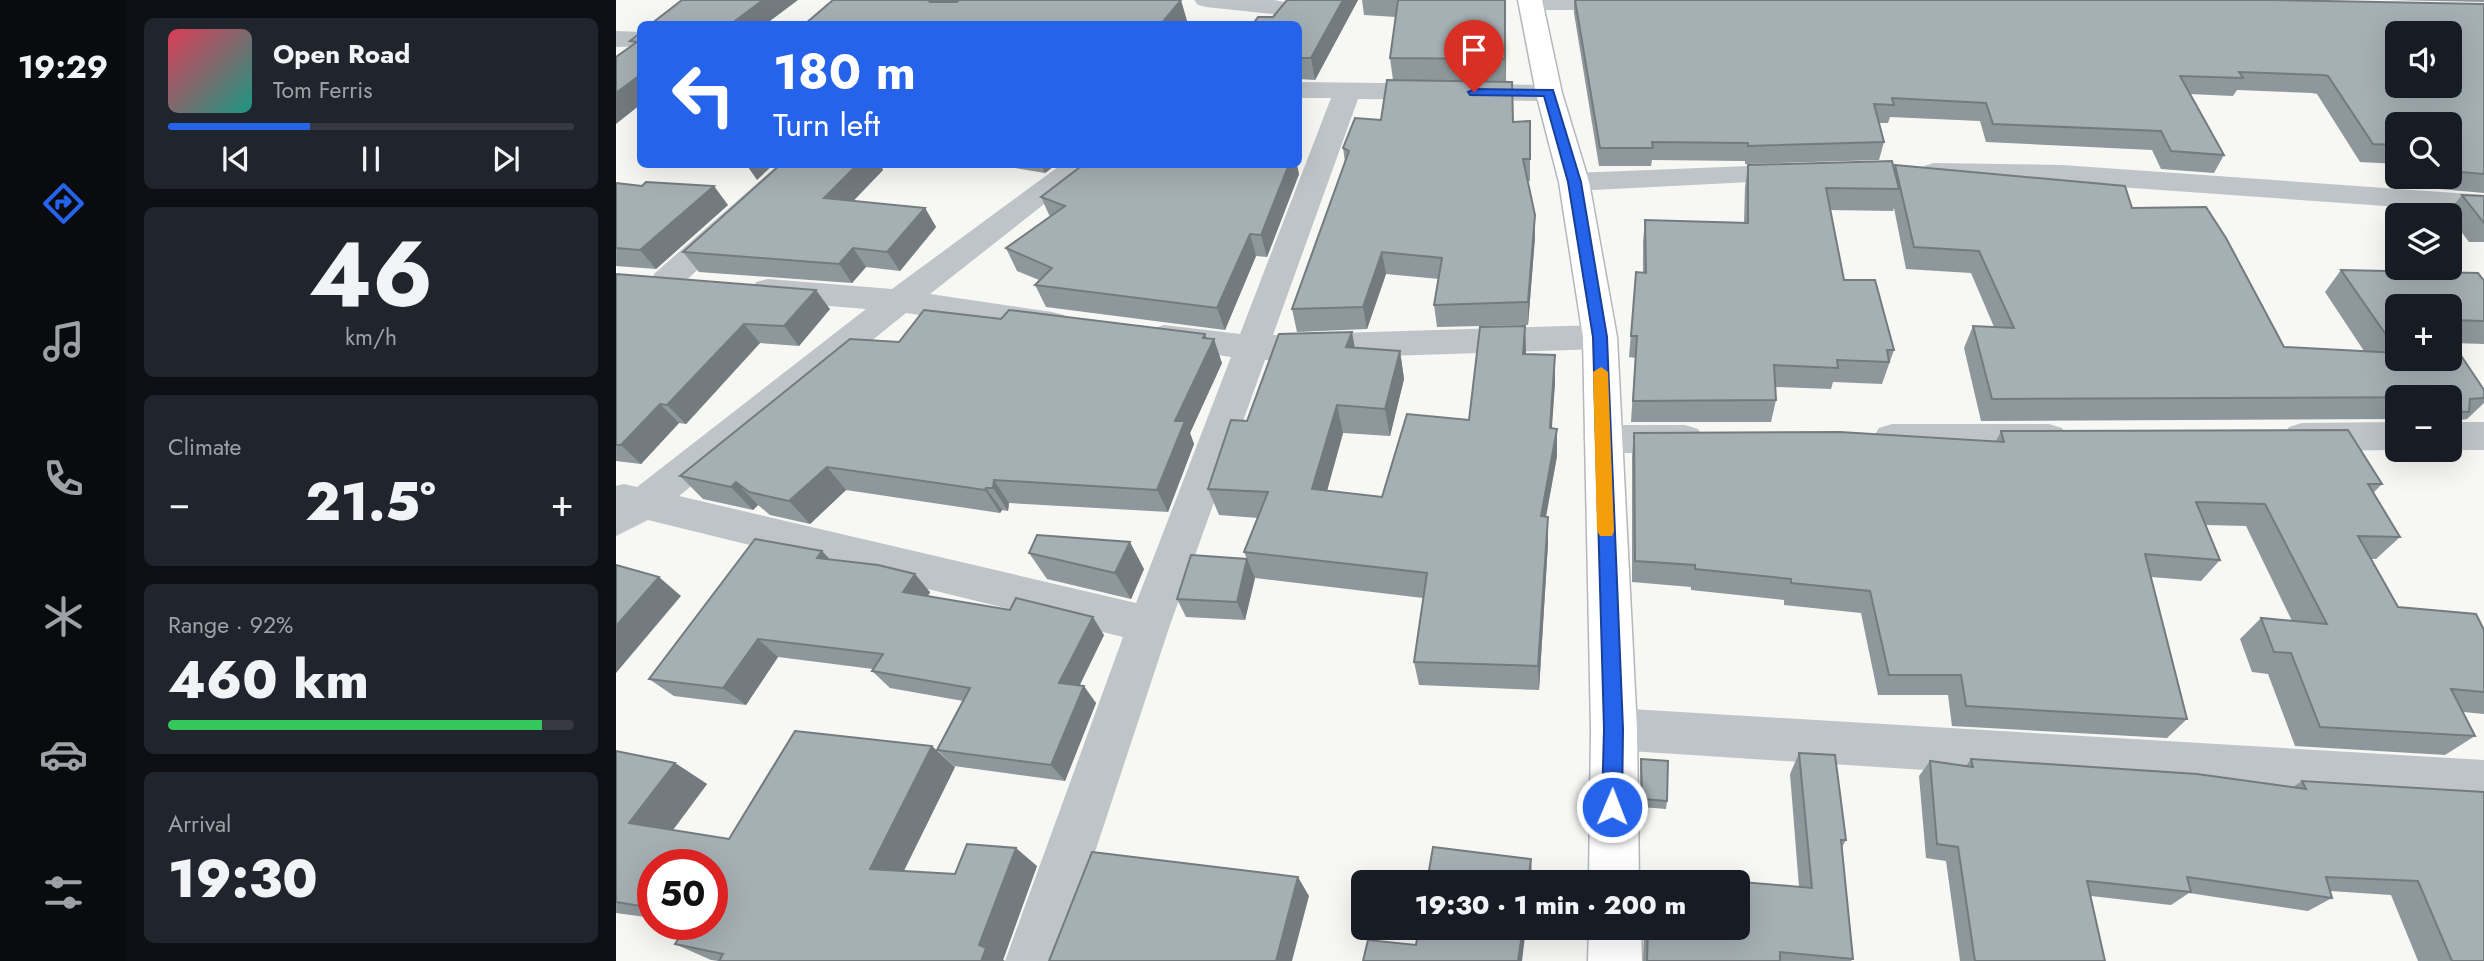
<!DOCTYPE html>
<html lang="en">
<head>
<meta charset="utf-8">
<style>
	:root { --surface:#171b24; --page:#20242c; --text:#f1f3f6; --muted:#9ea1a6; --line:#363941; --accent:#2563eb }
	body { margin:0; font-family:Jost,sans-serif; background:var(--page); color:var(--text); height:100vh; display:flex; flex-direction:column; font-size:26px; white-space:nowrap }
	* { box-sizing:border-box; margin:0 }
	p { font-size:23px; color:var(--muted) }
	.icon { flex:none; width:38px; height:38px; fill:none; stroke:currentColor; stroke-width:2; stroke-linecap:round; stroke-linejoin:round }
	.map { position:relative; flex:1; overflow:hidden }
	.details { display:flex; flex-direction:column; gap:18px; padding:18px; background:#0d0f14; width:490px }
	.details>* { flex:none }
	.banner { position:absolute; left:21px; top:21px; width:665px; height:147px; border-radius:10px; box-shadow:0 7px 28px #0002; background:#2563eb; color:#fff; overflow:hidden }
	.controls { position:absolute; left:1769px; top:21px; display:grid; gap:14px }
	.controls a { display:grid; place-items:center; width:77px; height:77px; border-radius:10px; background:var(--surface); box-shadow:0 7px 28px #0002; font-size:35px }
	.speed { position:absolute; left:21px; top:849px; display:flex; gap:14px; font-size:35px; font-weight:700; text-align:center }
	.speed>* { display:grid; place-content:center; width:91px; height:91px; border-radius:50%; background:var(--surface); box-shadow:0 7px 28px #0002; line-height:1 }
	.speed .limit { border:10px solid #d22; background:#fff; color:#111 }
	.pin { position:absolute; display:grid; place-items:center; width:60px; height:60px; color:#fff; margin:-72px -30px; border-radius:50% 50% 50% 0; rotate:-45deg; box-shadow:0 0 7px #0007 }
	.pin .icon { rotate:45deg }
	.me { position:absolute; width:77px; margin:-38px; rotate:1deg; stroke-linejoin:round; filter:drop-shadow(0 0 5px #0008) }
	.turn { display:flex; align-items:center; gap:24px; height:147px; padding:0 21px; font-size:32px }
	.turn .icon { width:91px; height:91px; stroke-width:2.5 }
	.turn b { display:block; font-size:49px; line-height:60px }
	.big { font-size:52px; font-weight:800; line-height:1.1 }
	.details .widget { flex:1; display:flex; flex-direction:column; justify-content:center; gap:10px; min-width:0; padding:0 24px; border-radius:10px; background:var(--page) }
	.details .dial { align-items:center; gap:0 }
	.dial b { font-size:91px; line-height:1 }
	.song { display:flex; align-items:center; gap:21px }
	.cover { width:84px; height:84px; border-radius:10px; background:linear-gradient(135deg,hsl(350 70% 55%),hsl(170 70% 35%)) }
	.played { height:7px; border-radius:4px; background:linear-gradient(90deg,var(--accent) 35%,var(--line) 35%) }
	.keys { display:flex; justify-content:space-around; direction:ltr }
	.heat { display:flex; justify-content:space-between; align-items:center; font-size:38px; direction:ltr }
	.charge { height:10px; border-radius:5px; background:linear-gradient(90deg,#34c759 92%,var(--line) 0) }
	.trip { position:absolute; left:735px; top:870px; width:399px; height:70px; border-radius:10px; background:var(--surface); box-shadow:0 7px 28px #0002; font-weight:800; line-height:70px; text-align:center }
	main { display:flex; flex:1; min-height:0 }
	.menu { display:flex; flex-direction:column; width:126px; justify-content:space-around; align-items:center; background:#090b0e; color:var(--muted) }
	.menu .icon { width:49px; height:49px }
	.menu .on { color:var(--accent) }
	.menu b { font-size:32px; color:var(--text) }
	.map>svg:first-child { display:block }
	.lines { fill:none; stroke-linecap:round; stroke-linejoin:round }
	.major-casing { stroke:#b2b8bb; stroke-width:3 }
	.minor { fill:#bec4c7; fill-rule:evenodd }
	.major { fill:#fff; fill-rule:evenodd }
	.wall { fill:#8e979b; fill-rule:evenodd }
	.shaded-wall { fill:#747b7e }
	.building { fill:#a5b0b4; stroke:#747b7e; stroke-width:2; fill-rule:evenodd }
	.route { fill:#2563eb; stroke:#184099; stroke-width:2 }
	.slow { fill:#f59e0b }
</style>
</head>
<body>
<main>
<nav class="menu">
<b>19:29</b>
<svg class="icon on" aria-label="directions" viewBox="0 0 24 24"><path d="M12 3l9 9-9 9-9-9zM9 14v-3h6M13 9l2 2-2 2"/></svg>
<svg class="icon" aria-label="music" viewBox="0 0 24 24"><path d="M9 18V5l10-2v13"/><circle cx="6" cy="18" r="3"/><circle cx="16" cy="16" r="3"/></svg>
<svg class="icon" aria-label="phone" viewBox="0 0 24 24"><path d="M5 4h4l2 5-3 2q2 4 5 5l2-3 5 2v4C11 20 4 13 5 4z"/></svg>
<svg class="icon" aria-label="climate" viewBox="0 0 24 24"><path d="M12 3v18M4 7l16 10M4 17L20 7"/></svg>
<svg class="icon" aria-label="car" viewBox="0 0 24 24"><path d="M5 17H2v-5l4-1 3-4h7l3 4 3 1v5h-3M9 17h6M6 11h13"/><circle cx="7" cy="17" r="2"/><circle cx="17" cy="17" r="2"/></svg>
<svg class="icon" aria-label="filters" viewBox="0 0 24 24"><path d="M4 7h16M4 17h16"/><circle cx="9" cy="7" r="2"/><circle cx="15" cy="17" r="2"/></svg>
</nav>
<section class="details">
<div class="widget">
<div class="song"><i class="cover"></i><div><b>Open Road</b><p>Tom Ferris</p></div></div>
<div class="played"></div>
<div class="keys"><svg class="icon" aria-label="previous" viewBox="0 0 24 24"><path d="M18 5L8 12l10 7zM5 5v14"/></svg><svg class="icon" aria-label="pause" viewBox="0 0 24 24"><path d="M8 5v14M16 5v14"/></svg><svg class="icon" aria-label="next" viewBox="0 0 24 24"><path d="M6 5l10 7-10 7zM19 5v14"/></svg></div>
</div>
<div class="widget dial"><b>46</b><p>km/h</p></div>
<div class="widget"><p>Climate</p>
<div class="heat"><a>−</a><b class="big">21.5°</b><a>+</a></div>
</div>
<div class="widget"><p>Range · 92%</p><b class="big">460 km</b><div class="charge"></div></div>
<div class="widget"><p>Arrival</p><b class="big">19:30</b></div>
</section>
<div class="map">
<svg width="1868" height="961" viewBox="0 0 1868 961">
	<rect width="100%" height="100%" fill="#f7f7f4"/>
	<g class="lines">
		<defs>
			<g id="major">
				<path d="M902 0H926L946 93 973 182 1001 337 1021 729 1023 882H973L975 729 967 337 943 182 920 93Z"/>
				<path d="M973 928H1025L1026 961H972Z"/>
			</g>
		</defs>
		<use href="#major" class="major-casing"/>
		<g class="minor">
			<path d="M578 0H658L674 3 677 8 674 13 665 15 590 7 582 5Z"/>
			<path d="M905 0H1021L1023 3 1020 8 1011 10H915L906 8 903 3Z"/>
			<path d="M0 31 24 32V46L0 47Z"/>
			<path d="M682 82 933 85 942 87 946 93 942 99 933 101 742 99 657 335 984 325 996 329 1001 337 996 345 984 349 649 360 554 625 443 961H389L507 637 32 520 0 536V486L8 484 21 487 250 309 152 301 140 298 136 290 140 282 152 279 276 289 446 164H479L314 294 436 312 448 315 453 323 448 331 436 334 290 313 63 496 520 603 615 357 536 345 531 337 536 329 548 325 624 334 715 98H682Z"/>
			<path d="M1318 163 1446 165 1868 195V213L1446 183 1318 181 1308 178 1303 172 1308 166Z"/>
			<path d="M163 164H195L61 289 50 292 39 289 34 281 39 273Z"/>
			<path d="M1185 164 1195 167 1200 173 1195 179 958 191 948 188 943 182 948 176 958 173Z"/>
			<path d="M1782 422V450L1686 451 1673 447 1667 437 1673 427 1686 423Z"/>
			<path d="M1834 422H1868V450H1833Z"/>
			<path d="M1276 424H1433L1446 428 1452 438 1446 448 1433 452H1276L1263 448 1257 438 1263 428Z"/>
			<path d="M986 425H1069L1082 429 1088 439 1082 449 1069 453H986L973 449 967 439 973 429Z"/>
			<path d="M998 708 1868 760V806L998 750 982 744 975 729 982 714Z"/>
		</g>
		<use href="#major" class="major"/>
	</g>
	<g class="wall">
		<path d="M671 0H742L699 80 682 79V24L657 17Z"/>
		<path d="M746 0H890V81L897 122 914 121V181H912L919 237 912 325 821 327 818 305 823 279 770 274 751 329 681 332 676 309 729 162 727 148 765 120 777 80 774 58 780 17 748 15Z"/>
		<path d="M958 0H1656L1868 4V193L1812 188 1803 177H1834V124H1782V164L1744 162 1701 94 1696 93 1621 90 1617 96 1574 94 1608 155 1598 173 1545 169 1536 150 1370 142 1364 121 1274 117 1272 123H1263L1268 142 1263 160 1129 164V161L1036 160 1035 166H983L958 13Z"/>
		<path d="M1774 0H1868V2Z"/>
		<path d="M165 164H264L267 170 237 201 309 208 320 227 284 271 250 267 236 283 83 272 67 252Z"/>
		<path d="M375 164H441L429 173Z"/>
		<path d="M1132 165 1278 170 1279 165 1516 208 1668 347 1748 351 1709 292 1725 270 1868 281V344L1836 343 1868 390V403L1851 419 1845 420 1834 431V397H1782V419L1365 421 1348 348 1357 326 1378 327 1355 273 1290 269 1278 208 1277 211 1214 210 1228 280 1278 350 1266 384 1217 382 1215 389 1159 387 1160 400 1155 422H1015L1019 358 1013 357 1020 272 1027 273V242L1029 220 1128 223 1129 187ZM1834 306V359H1782Z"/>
		<path d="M683 174 651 257 640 256 609 330 430 307 419 285 423 280 401 271 390 248 434 217 425 197Z"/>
		<path d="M0 183 112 205 40 269 0 266Z"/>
		<path d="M1846 195 1868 196V242H1853L1834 217V215L1831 213Z"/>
		<path d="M0 274 214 309 183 346 144 343 70 424 63 423 25 464 0 461Z"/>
		<path d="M385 319 590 338 606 363 574 433 578 444 552 512 393 503 392 511 386 510 384 513 230 490 194 524 154 515 142 505 137 510 87 499 64 476 283 342Z"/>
		<path d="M909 326 910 354 939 355V383L935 429H941V456L930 517H932V543L923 690 803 685 798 662 807 598 639 578 629 620 570 617 561 599 631 559 628 552 642 518 603 515 592 489 631 421 739 348 784 351 788 379 774 436 727 433 711 491 766 497 853 420Z"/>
		<path d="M1385 431 1766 484 1757 493 1784 537 1760 559H1755L1782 607 1868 630V714L1847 712 1859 736 1829 755 1679 746 1652 674 1636 672 1624 639 1645 618 1676 621 1630 526 1590 525 1604 560 1585 581 1535 577 1571 719 1551 738 1336 726 1332 695H1262L1245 613 1168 605V600L1075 590V587L1016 582V456L1018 433 1380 441Z"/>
		<path d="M206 551 214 560 314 592 312 596 488 635 464 685 480 703 449 781 338 766 321 750 347 701 274 688 256 671 257 669 162 657 130 705 58 696 33 679Z"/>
		<path d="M413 553 528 569 515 599 431 579Z"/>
		<path d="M0 751 59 763 91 784 57 830 113 839 339 767 288 871 339 874 421 866 387 960 389 961H102L95 960 59 944 72 924H71H96L37 864V918L0 913Z"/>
		<path d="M1183 753 1230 840 1226 847 1237 959 1235 961H1027L1028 928H1122V882H1032L1033 874 1183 887 1174 774Z"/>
		<path d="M1025 759 1051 801 1050 809 1025 807 1024 767Z"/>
		<path d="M1355 759 1677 787 1686 781 1868 792V961H1802L1775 895 1714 891 1716 898 1692 911 1573 893 1555 905 1475 896 1489 961H1344L1330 861 1310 858 1303 776 1314 761 1350 766Z"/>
	</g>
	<g class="shaded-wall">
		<path d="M147 0H182L150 24H115Z"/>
		<path d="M312 0H344L323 24Z"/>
		<path d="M565 0 572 24H545Z"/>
		<path d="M727 0H742L699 80 695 58Z"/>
		<path d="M889 0H890V82L889 59Z"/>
		<path d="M24 75V105L0 124V93Z"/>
		<path d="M130 164H158L141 180Z"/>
		<path d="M242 164H264L267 170 221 218 208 198Z"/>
		<path d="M425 164H441L429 173Z"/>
		<path d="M673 164H681L683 174 651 257 645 235Z"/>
		<path d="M98 186 112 205 40 269 24 250Z"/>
		<path d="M309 208 320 227 284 271 271 252Z"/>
		<path d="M919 215V237L912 325V302Z"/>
		<path d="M634 234 640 256 609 330 601 308Z"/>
		<path d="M237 248 250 267 236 283 223 264Z"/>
		<path d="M766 252 770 274 751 329 747 307Z"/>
		<path d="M200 290 214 309 183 346 168 326Z"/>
		<path d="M128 324 144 343 70 424 51 405Z"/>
		<path d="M909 326 910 354H907Z"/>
		<path d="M736 332 741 360 730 347Z"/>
		<path d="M589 334 594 348 598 339 606 363 574 433 578 444 552 512 541 490 559 421Z"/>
		<path d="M784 351 788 379 774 436 769 409Z"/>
		<path d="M939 355V383L934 456V428Z"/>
		<path d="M44 404 63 423 25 464 5 445Z"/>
		<path d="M721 405 727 433 704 516 696 489Z"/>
		<path d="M941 429V456L925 543V516Z"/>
		<path d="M211 467 230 490 194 524 173 501Z"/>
		<path d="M378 480 393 503 392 511 377 488Z"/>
		<path d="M120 482 142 505 137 510 115 487Z"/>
		<path d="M370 488 386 510 384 513 369 490Z"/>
		<path d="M932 517V543L923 690 922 666Z"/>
		<path d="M514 542 528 569 515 599 499 573Z"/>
		<path d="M206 551 224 570 201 558Z"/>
		<path d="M631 559 639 578 629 620 621 602Z"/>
		<path d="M299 574 314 592 304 610 287 592Z"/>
		<path d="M43 577 65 596 0 673V626Z"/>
		<path d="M477 617 488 635 456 700 443 683Z"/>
		<path d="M142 639 162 657 130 705 107 688Z"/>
		<path d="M468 686 480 703 449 781 435 765Z"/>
		<path d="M316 746 339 767 280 886 254 869Z"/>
		<path d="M59 763 91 784 48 842 13 823Z"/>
		<path d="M400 848 421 866 387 960 389 961H365L363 945Z"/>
		<path d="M915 859 916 878 915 882H912Z"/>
		<path d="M682 877 693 896 676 961H660Z"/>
		<path d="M907 928H910L906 961H902Z"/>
	</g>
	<g class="building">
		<path d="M66 0H147L115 24H35Z"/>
		<path d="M217 0H312L314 2H341L343 0H565L545 24H189Z"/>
		<path d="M671 0H727L695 58H682V24H637L642 17H657Z"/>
		<path d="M782 0H889V59L774 58Z"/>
		<path d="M959 0H1656L1868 4V174L1834 171V124H1782V145L1757 144 1712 76 1707 75 1623 72 1627 78 1564 76 1608 155 1555 151 1545 131 1377 124 1370 103 1276 98 1278 105 1258 104 1268 142 1132 146V143L1036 142 1037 148H984ZM1782 33H1834V86H1782Z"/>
		<path d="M24 33V75L0 93V57L21 42 14 41Z"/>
		<path d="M771 80 896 82 897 122 914 121V159H907L919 215 912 302 818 305 826 258 766 252 747 307 676 309 733 151 727 148 739 118 765 120Z"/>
		<path d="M1276 161 1283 189 1210 188 1228 280H1259L1278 350H1271L1273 362 1221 360 1222 368 1158 365 1160 400 1017 401 1021 336H1015L1020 272 1030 273 1029 220 1132 223V165Z"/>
		<path d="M165 164H242L208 198 309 208 271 252 237 248 223 264 67 252Z"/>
		<path d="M468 164H673L645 235 634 234 601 308 419 285 436 268 390 248 449 206 425 197Z"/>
		<path d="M1279 165 1509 186 1516 208 1590 207 1610 238 1668 347 1782 353V359H1834V339L1868 390V398L1854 399 1853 412 1834 411V397L1376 399 1357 326 1398 328 1363 251 1298 247Z"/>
		<path d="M30 182 98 186 24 250 0 248V183L26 186Z"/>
		<path d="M1846 195 1868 196V223Z"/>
		<path d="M1725 270 1862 273 1868 281V321L1834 320V306H1782V352Z"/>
		<path d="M0 274 200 290 168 326 128 324 51 405 44 404 5 445H0Z"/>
		<path d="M308 310 385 319 393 310 589 334 587 338 598 339 559 421H569L541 490 378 480 377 488H370L369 490 211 467 173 501 133 492 120 482 115 487 64 476 234 339 283 342Z"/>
		<path d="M909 326 907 354 939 355 934 428 941 429 925 516 932 517 922 666 798 662 811 573 628 552 652 492 592 489 615 420 631 421 663 334 736 332 730 347 784 351 769 409 721 405 696 489 766 497 791 414 853 420 864 327Z"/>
		<path d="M1732 430 1766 484H1752L1784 537 1742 536 1782 607 1860 614 1868 630V692L1835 689 1859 736 1704 727 1675 653 1658 652 1645 618 1711 624 1649 504 1580 502 1604 560 1529 554 1571 719 1350 706 1345 675H1273L1254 591 1175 583V579L1079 569V565L1019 561 1018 433 1224 432 1388 442 1385 431Z"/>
		<path d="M421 535 514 542 499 573 413 553Z"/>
		<path d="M139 539 206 551 201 558 262 565 299 574 287 592 394 610 400 598 477 617 443 683 468 686 435 765 321 750 354 688 256 671 267 654 142 639 107 688 33 679Z"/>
		<path d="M575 555 631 559 621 602 561 599Z"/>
		<path d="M0 565 43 577 0 626Z"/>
		<path d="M179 731 316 746 254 869 339 874 351 844 400 848 363 945 370 948 365 961H103L107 954 59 944 72 924H96V864H37V908L0 902V751L59 763 13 823 113 839Z"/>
		<path d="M1183 753 1219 755 1230 840H1225L1237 959 1164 952V961H1031L1032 928H1122V882H1033V874L1196 888Z"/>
		<path d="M1025 759 1052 761 1051 801 1026 799Z"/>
		<path d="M1355 759 1581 774 1690 789 1686 781 1868 792V961H1836L1802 881 1710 877 1716 898 1571 877 1575 892 1471 881 1489 961H1359L1342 847 1321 844 1314 761 1357 767Z"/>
		<path d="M817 847 915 859 912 882H811Z"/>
		<path d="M476 852 682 877 660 961H433Z"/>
		<path d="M803 928H907L902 961H747L752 940 800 945Z"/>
	</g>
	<path class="route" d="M858 89 937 90 965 182 991 337 1007 729 1006 807 1004 814 996 817 989 814 986 807 988 729 977 337 952 182 928 96 854 95 852 92Z"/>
	<path class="slow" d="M985 367 992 372 998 531 996 536H984L981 531 977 372Z"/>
</svg>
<div class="controls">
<a><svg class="icon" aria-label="sound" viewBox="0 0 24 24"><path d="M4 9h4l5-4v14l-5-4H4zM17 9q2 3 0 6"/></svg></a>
<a><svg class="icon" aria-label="search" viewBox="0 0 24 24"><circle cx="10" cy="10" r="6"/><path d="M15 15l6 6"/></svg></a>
<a><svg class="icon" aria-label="layers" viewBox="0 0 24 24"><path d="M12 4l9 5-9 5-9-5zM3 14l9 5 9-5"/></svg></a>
<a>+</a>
<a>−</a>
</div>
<div class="speed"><div class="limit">50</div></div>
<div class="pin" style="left:858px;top:92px;background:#d93025"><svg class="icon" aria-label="arrive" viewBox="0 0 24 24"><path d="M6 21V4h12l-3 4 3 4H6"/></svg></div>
<svg class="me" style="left:996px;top:807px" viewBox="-20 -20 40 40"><circle r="17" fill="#2563eb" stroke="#fff" stroke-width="3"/><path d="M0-11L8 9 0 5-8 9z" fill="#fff"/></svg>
<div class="trip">19:30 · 1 min · 200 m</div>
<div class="banner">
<div class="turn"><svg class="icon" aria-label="left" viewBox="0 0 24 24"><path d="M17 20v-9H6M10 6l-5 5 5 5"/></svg><div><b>180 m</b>Turn left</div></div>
</div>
</div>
</main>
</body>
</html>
